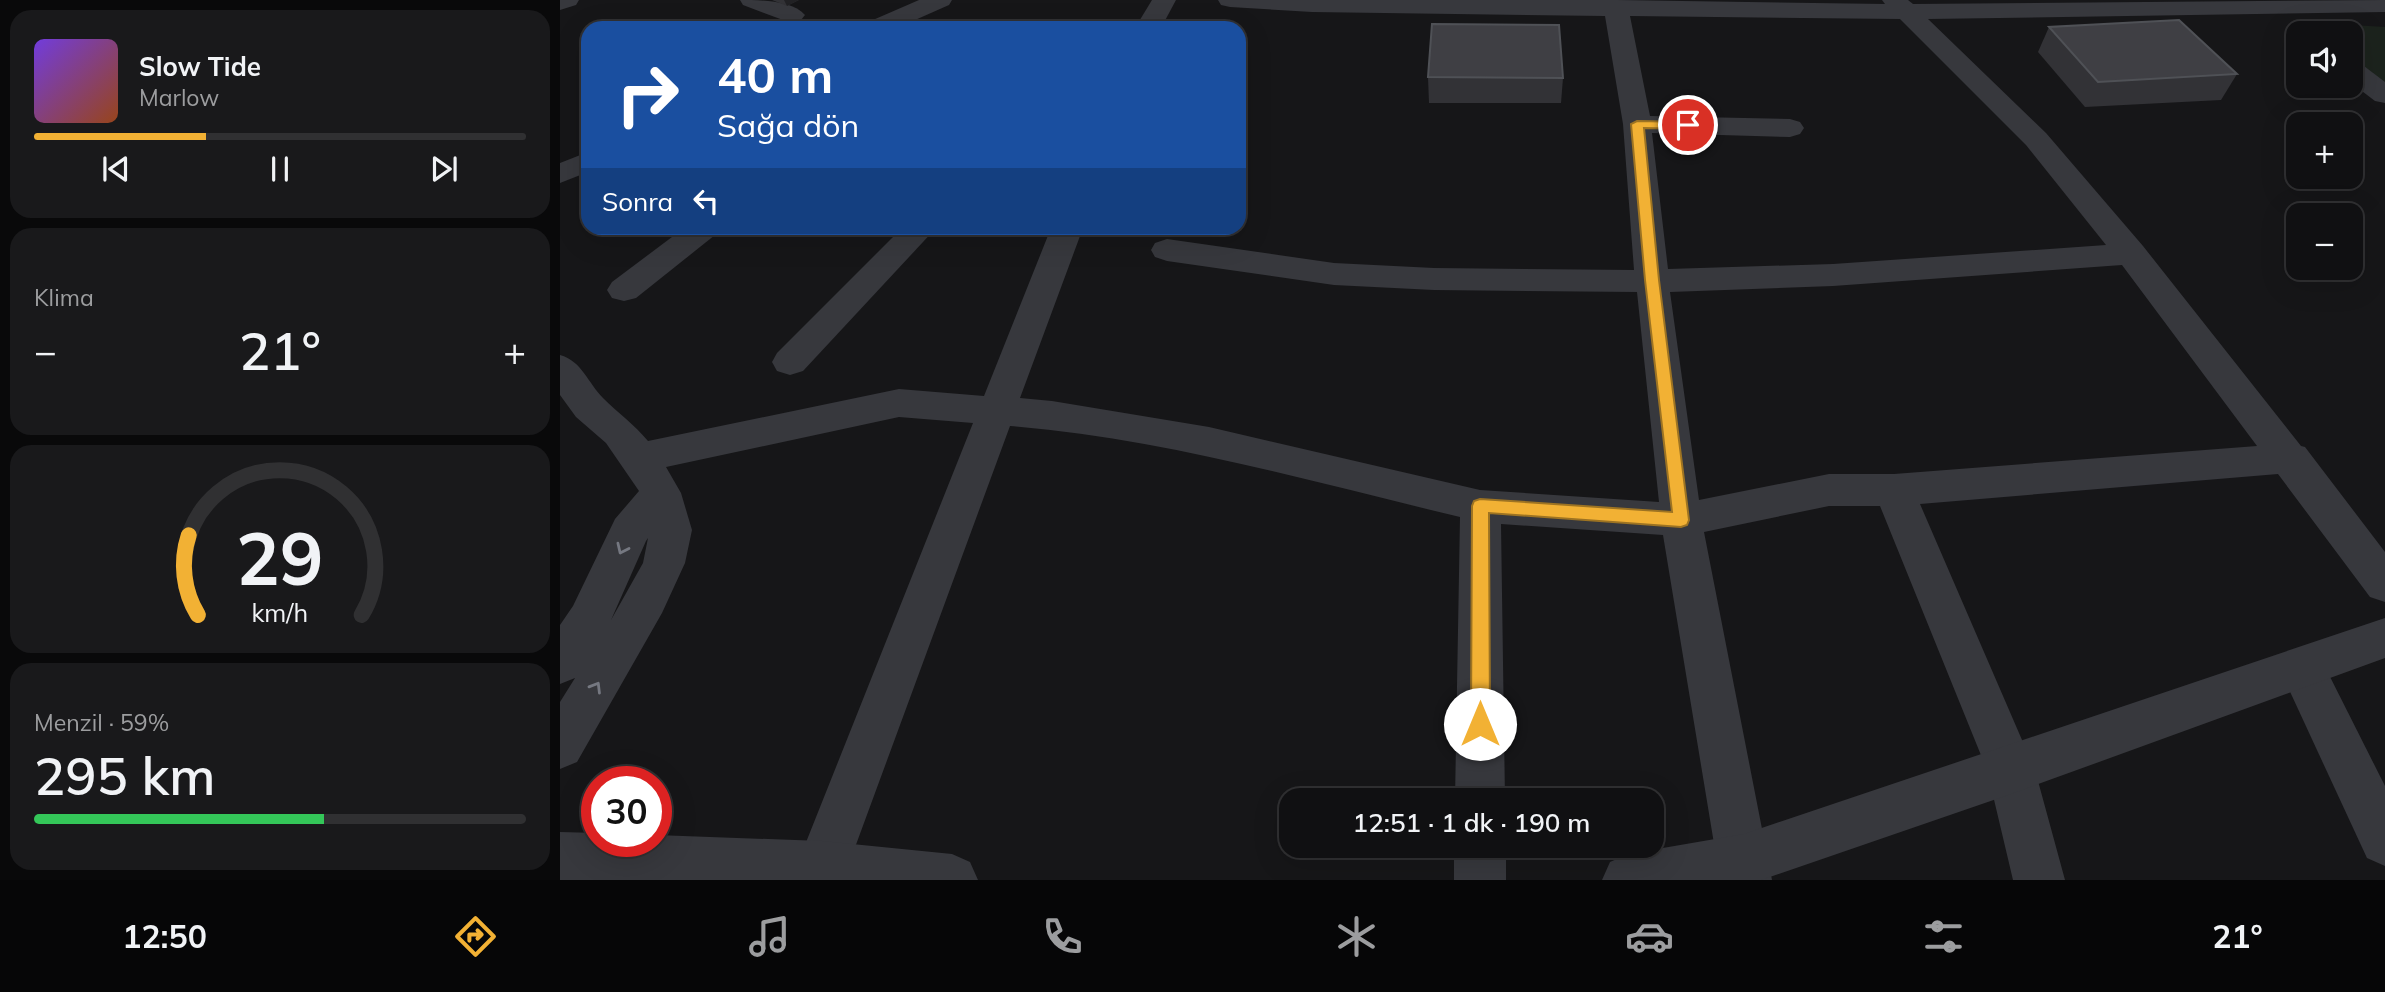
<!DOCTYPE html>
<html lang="tr">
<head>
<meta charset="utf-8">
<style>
	:root { --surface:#101012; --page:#19191b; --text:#f1f3f6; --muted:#9c9d9f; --line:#303032; --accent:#f2b134 }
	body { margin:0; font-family:Mulish,sans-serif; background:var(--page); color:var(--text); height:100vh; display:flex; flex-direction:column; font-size:26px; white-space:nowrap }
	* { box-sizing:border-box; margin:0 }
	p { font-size:23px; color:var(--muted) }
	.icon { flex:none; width:38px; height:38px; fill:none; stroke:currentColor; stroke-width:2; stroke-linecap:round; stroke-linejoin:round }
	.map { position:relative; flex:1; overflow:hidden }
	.side { display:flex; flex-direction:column; gap:10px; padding:10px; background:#09090a; width:560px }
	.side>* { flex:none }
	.hud { position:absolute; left:21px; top:21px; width:665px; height:214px; border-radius:21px; box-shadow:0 7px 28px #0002,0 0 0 2px var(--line); background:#1a4fa0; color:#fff; overflow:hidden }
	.fabs { position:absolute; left:1726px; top:21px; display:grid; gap:14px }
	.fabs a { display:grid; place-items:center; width:77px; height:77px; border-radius:14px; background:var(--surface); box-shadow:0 7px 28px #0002,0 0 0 2px var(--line); font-size:35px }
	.speed { position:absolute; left:21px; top:766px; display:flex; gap:14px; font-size:35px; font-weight:700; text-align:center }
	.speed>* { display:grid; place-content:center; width:91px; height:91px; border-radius:50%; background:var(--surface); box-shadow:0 7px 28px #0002,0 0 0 2px var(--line); line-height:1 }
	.speed .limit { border:10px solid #d22; background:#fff; color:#111 }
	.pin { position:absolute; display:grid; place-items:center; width:60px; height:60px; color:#fff; margin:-30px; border:4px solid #fff; border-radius:50%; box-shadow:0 2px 7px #0007 }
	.me { position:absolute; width:77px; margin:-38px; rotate:0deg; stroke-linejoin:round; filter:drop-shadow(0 0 5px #0008) }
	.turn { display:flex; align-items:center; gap:24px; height:147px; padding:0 21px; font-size:32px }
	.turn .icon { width:91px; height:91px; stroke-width:2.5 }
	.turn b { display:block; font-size:49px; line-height:60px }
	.then { display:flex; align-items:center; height:66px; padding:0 21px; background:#0003; gap:14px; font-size:26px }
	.big { font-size:52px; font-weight:600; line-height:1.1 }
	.side .widget { flex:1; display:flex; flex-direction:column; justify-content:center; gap:10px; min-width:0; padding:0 24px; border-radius:21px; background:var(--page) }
	.side .dial { align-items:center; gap:0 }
	.dial svg { height:182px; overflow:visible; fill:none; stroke:var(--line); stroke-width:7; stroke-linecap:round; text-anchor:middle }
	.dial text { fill:var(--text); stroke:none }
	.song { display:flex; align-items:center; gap:21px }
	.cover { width:84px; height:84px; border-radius:10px; background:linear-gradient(135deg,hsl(260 70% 55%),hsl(20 70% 35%)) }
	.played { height:7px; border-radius:4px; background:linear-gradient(90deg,var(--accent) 35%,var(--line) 35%) }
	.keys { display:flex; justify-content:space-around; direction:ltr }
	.heat { display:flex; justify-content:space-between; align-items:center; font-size:38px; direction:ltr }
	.charge { height:10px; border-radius:5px; background:linear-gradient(90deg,#34c759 59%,var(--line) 0) }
	.trip { position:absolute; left:719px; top:788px; width:385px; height:70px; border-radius:21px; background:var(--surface); box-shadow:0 7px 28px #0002,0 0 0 2px var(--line); font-weight:600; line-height:70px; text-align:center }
	.tab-bar { display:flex; height:112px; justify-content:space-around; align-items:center; background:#060607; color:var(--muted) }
	.tab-bar .icon { width:49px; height:49px }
	.tab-bar .on { color:var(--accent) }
	.tab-bar b { font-size:32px; color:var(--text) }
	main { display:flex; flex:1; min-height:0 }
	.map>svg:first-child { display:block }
	.green { fill:#1c231d }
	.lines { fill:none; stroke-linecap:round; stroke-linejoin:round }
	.minor { fill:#37383d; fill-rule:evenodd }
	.tertiary { fill:#37383d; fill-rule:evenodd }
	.wall { fill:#323236 }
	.shaded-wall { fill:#212124 }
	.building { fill:#3f3f44; stroke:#4f5156; stroke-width:2 }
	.oneway { stroke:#757881 }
	.route { fill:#f2b134; stroke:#9d7322; stroke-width:2 }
</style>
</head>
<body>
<main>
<section class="side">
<div class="widget">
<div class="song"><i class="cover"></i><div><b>Slow Tide</b><p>Marlow</p></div></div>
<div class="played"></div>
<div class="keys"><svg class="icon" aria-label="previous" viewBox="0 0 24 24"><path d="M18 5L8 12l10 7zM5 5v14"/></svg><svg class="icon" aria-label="pause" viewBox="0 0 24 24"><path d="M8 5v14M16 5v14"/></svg><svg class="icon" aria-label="next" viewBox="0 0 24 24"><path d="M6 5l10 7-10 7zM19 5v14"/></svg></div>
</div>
<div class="widget"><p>Klima</p>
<div class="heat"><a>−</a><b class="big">21°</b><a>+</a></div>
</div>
<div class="widget dial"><svg viewBox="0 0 100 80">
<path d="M14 69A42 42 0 1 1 86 69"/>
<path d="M14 69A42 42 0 0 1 10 34" stroke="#f2b134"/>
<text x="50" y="56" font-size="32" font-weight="700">29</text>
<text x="50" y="72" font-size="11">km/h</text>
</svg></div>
<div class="widget"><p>Menzil · 59%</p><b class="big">295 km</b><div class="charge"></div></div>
</section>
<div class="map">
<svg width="1825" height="880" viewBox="0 0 1825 880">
	<rect width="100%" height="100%" fill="#161618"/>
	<path class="green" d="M1761 23 1825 27V83L1790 57V33H1762Z"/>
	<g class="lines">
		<g class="minor">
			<path d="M0 0H19L16 5 0 10Z"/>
			<path d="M180 0C199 0 232 0 245 15L241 20 232 23 223 20 183 5Z"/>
			<path d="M592 0H616L601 28H575Z"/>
			<path d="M658 0H1058L1325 4 1322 0H1348L1353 4 1825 0V12L1368 19 1486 133 1583 246 1741 446 1745 447 1825 552V602L1810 597 1718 474 1360 504 1475 770 1505 880H1453L1427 770 1320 506H1269L1144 532 1212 880H1160L1103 535 941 524 945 800H895L900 517C752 482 602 438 450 426L283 880H231L413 423 339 417 106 467 121 493 132 530 125 563 102 613 17 762 0 769V702L15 678 0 684V625L13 606 55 519 79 491 46 443 16 417 0 395V355C22 361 28 383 43 398 58 413 74 424 88 441L339 389 424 396 491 228H523L460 398 492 401 649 427 920 490 1099 502 1077 292 874 290 774 285 607 261 595 257 591 250 595 243 607 239 774 263 874 268 1074 270 1063 124 1045 16 752 12 670 7 661 5ZM1070 16 1340 19 1466 145 1546 245 1273 264 1108 269 1092 133 1230 137 1240 134 1244 128 1240 122 1230 119 1090 116ZM1562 265 1697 446 1334 474H1269L1139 500 1110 292 1273 286ZM88 538 83 563 51 620 86 541Z"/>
			<path d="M1790 61 1800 63 1825 82V103L1815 101 1790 82Z"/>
			<path d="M124 228H160L155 235 76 298 64 301 52 298 47 290 52 282Z"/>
			<path d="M342 228H376L243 371 230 375 217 371 212 362 217 353Z"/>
			<path d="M1742 647 1758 653 1825 786V866L1807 858 1719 668 1726 653Z"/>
			<rect x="894" y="845" width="52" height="35"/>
		</g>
		<g class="tertiary">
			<path d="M359 0H392L389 5 337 28H302L306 23Z"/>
			<path d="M28 152V172L0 183V163Z"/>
			<path d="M1825 618V658L1451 794 1201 880H1042L1050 862 1068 854 1184 834Z"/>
			<path d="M0 832 37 833V842H96V835L262 841 392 854 410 862 418 880H0Z"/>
		</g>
	</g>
	<g class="wall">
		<path d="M212 0H239L227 6Z"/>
		<path d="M1489 27 1677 74 1661 100 1525 107 1478 52Z"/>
		<path d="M868 77 1003 78 1001 103H869Z"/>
	</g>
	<path class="shaded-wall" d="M224 0H239L227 6Z"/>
	<g class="building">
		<path d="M1619 20 1677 74 1538 82 1489 27Z"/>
		<path d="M872 24 999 25 1003 78 868 77Z"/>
	</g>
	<defs><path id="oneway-chevron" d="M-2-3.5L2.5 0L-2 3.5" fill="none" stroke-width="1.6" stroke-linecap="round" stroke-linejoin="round" transform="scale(1.75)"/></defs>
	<g class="oneway">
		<use href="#oneway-chevron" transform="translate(62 549) rotate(115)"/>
		<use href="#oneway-chevron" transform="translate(36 687) rotate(-59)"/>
	</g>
	<path class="route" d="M1077 121 1128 122 1134 125 1128 129 1084 128 1099 280 1129 520 1127 525 1121 527 929 513 930 724 927 731 920 734 913 731 911 724 912 506 914 501 920 499 1112 512 1085 280 1071 124Z"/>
</svg>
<div class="fabs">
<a><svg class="icon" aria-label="sound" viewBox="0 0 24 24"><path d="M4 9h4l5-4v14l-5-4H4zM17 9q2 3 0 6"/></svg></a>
<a>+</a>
<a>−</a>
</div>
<div class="speed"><div class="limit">30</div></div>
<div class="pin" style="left:1128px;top:125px;background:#d93025"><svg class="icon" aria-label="arrive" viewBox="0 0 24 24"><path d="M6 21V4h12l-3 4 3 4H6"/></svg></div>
<svg class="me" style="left:920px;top:724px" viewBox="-20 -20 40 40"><circle r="19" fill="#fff"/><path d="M0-13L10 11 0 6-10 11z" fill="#f2b134"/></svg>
<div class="trip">12:51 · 1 dk · 190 m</div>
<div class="hud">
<div class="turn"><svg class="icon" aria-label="right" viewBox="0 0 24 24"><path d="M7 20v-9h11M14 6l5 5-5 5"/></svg><div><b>40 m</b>Sağa dön</div></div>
<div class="then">Sonra<svg class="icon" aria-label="left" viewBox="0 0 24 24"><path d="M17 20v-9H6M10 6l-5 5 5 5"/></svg></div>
</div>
</div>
</main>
<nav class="tab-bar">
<b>12:50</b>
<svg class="icon on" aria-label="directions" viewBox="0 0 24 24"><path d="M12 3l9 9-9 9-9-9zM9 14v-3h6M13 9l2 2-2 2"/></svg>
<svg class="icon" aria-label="music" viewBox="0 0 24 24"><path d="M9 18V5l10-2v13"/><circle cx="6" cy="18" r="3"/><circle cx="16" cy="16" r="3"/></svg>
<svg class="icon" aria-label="phone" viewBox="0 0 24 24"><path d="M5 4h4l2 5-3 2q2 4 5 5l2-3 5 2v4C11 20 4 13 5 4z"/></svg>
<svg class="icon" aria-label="climate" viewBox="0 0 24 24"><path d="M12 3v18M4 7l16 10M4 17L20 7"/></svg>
<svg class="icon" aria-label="car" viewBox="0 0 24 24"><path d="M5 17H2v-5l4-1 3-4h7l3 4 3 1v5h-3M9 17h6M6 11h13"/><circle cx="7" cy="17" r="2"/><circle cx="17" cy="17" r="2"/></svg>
<svg class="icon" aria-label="filters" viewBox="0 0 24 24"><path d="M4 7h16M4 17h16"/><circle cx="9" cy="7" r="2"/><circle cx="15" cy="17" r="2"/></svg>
<b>21°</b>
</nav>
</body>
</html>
